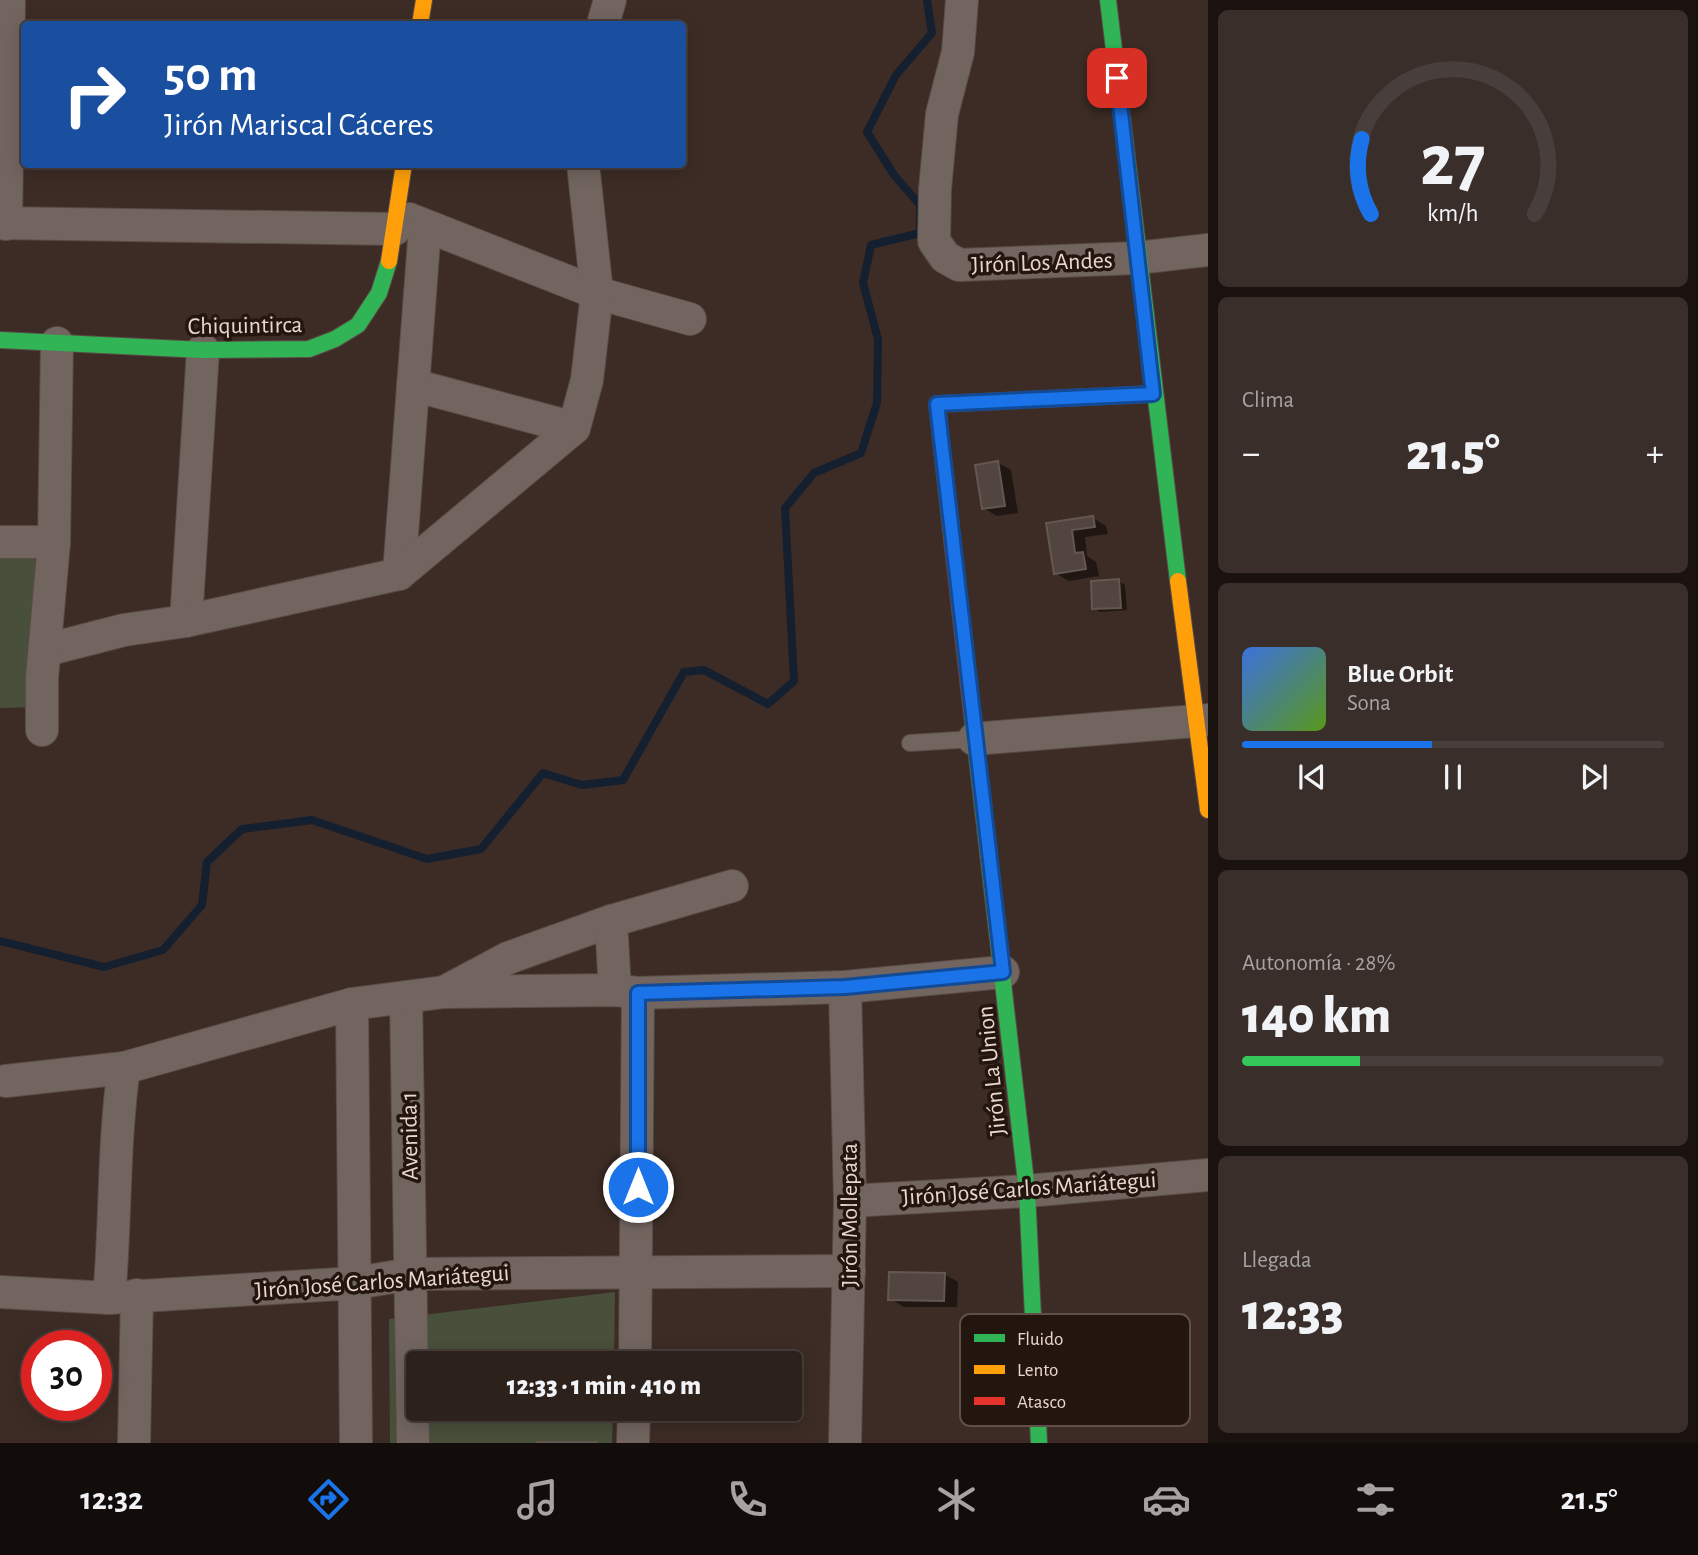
<!DOCTYPE html>
<html lang="es">
<head>
<meta charset="utf-8">
<style>
	:root { --surface:#2d211c; --page:#392e29; --text:#f1f3f6; --muted:#a7a3a3; --line:#483e3b; --accent:#1a73e8 }
	body { margin:0; font-family:"Alegreya Sans",sans-serif; background:var(--page); color:var(--text); height:100vh; display:flex; flex-direction:column; font-size:26px; white-space:nowrap }
	* { box-sizing:border-box; margin:0 }
	p { font-size:23px; color:var(--muted) }
	.icon { flex:none; width:38px; height:38px; fill:none; stroke:currentColor; stroke-width:2; stroke-linecap:round; stroke-linejoin:round }
	.map { position:relative; flex:1; overflow:hidden }
	.drawer { display:flex; flex-direction:column; gap:10px; padding:10px; background:#19120f; width:490px }
	.drawer>* { flex:none }
	.banner { position:absolute; left:21px; top:21px; width:665px; height:147px; border-radius:7px; box-shadow:0 4px 18px #0003,0 0 0 2px var(--line); background:#1a4fa0; color:#fff; overflow:hidden }
	.speed { position:absolute; left:21px; top:1330px; display:flex; gap:14px; font-size:35px; font-weight:700; text-align:center }
	.speed>* { display:grid; place-content:center; width:91px; height:91px; border-radius:50%; background:var(--surface); box-shadow:0 4px 18px #0003,0 0 0 2px var(--line); line-height:1 }
	.speed .limit { border:10px solid #d22; background:#fff; color:#111 }
	.pin { position:absolute; display:grid; place-items:center; width:60px; height:60px; color:#fff; margin:-30px; border-radius:14px; box-shadow:0 4px 10px #0006 }
	.me { position:absolute; width:77px; margin:-38px; rotate:0deg; stroke-linejoin:round; filter:drop-shadow(0 0 5px #0008) }
	.turn { display:flex; align-items:center; gap:24px; height:147px; padding:0 28px; font-size:32px }
	.turn .icon { width:91px; height:91px; stroke-width:2.5 }
	.turn b { display:block; font-size:49px; line-height:60px }
	.big { font-size:52px; font-weight:800; line-height:1.1 }
	.drawer .widget { flex:1; display:flex; flex-direction:column; justify-content:center; gap:10px; min-width:0; padding:0 24px; border-radius:10px; background:var(--page) }
	.drawer .dial { align-items:center; gap:0 }
	.dial svg { height:182px; overflow:visible; fill:none; stroke:var(--line); stroke-width:7; stroke-linecap:round; text-anchor:middle }
	.dial text { fill:var(--text); stroke:none }
	.song { display:flex; align-items:center; gap:21px }
	.cover { width:84px; height:84px; border-radius:10px; background:linear-gradient(135deg,hsl(220 70% 55%),hsl(90 70% 35%)) }
	.played { height:7px; border-radius:4px; background:linear-gradient(90deg,var(--accent) 45%,var(--line) 45%) }
	.keys { display:flex; justify-content:space-around; direction:ltr }
	.heat { display:flex; justify-content:space-between; align-items:center; font-size:38px; direction:ltr }
	.charge { height:10px; border-radius:5px; background:linear-gradient(90deg,#34c759 28%,var(--line) 0) }
	.trip { position:absolute; left:406px; top:1351px; width:396px; height:70px; border-radius:7px; background:var(--surface); box-shadow:0 4px 18px #0003,0 0 0 2px var(--line); font-weight:800; line-height:70px; text-align:center }
	.tabs { display:flex; height:112px; justify-content:space-around; align-items:center; background:#120d0b; color:var(--muted) }
	.tabs .icon { width:49px; height:49px }
	.tabs .current { color:var(--accent) }
	.tabs b { font-size:32px; color:var(--text) }
	main { display:flex; flex:1; min-height:0 }
	.map>svg:first-child { display:block }
	.green { fill:#48503b }
	.shadow { fill:#0007 }
	.lines { fill:none; stroke-linecap:round; stroke-linejoin:round }
	.stream { stroke:#141f30; stroke-width:8 }
	.building { fill:#52453f; stroke:#645650; stroke-width:2 }
	.lane-casing { stroke:#5a4b45; stroke-width:18 }
	.street-casing { stroke:#5a4b45; stroke-width:34 }
	.fast-casing { stroke:#5a4b45; stroke-width:18 }
	.slow-casing { stroke:#5a4b45; stroke-width:18 }
	.jam-casing { stroke:#5a4b45; stroke-width:18 }
	.lane { stroke:#726560; stroke-width:16 }
	.street { stroke:#726560; stroke-width:32 }
	.fast { stroke:#30b455; stroke-width:16 }
	.slow { stroke:#ff9f0a; stroke-width:16 }
	.jam { stroke:#e5322d; stroke-width:16 }
	.route-casing { stroke:#114b97; stroke-width:18 }
	.route { stroke:#1a73e8; stroke-width:12 }
	.labels { text-anchor:middle; stroke-width:7; stroke-linejoin:round; paint-order:stroke }
	.street-label { font-size:24px; fill:#ead6cd; stroke:#23160f }
	.key { fill:#23160f; stroke:#5f5048; stroke-width:2 }
	.key-label { font-size:19px; fill:#ead6cd }
</style>
</head>
<body>
<main>
<div class="map">
<svg width="1208" height="1443" viewBox="0 0 1208 1443">
	<rect width="100%" height="100%" fill="#3c2c25"/>
	<g class="green">
		<path d="M0 551H35L37 707 0 708Z"/>
		<path d="M615 1292 614 1363H418V1409H613L612 1443H390L389 1319Z"/>
	</g>
	<g class="shadow">
		<path d="M24 91V162L17 158Z"/>
		<path d="M29 164H63V168Z"/>
		<path d="M998 463 1011 470 1018 513 997 516 983 508Z"/>
		<path d="M1093 518 1106 526 1108 534 1085 537 1087 556 1096 562 1099 576 1069 581 1055 573 1048 525Z"/>
		<path d="M1119 581 1125 585 1127 610 1100 612 1094 608Z"/>
		<path d="M944 1274 958 1282 957 1307H904L890 1299Z"/>
	</g>
	<g class="lines">
		<path class="stream" d="M0 941 104 967 163 950 202 905 207 862 242 829 312 820 427 859 481 849 543 773 582 785 623 780 684 672 704 670 768 704 794 681 785 508 814 473 861 453 877 403 878 339 863 283 871 245 920 233V205L894 175 867 132 896 75 932 33 927 0"/>
	</g>
	<g class="building">
		<path d="M24 74V124H19Z"/>
		<path d="M19 124H24V159H15Z"/>
		<path d="M998 461 1005 506 982 509 975 465Z"/>
		<path d="M1093 516 1095 527 1072 530 1075 553 1083 552 1086 569 1054 574 1046 523Z"/>
		<path d="M1119 579 1121 608 1092 609 1091 581Z"/>
		<path d="M889 1272 945 1273 944 1301 888 1300Z"/>
		<rect x="537" y="1442" width="60" height="1"/>
	</g>
	<g class="lines">
		<defs>
			<path id="lane" d="M910 743 974 739"/>
			<g id="street">
				<path d="M962 0 958 52 942 114 935 189 934 241 945 257 959 265 1137 258 1208 250"/>
				<path d="M603 24 610 0"/>
				<path d="M409 219 597 293 690 319"/>
				<path d="M0 223 395 229"/>
				<path d="M6 224 9 0"/>
				<path d="M413 385 574 428"/>
				<path d="M0 542H54"/>
				<path d="M399 574 425 227"/>
				<path d="M186 621 203 350"/>
				<path d="M46 650 124 630 186 621 399 574 574 428 587 380 597 293 583 164"/>
				<path d="M42 730V678L54 542 57 343"/>
				<path d="M974 739 1208 720"/>
				<path d="M845 987 850 1201 845 1443"/>
				<path d="M448 990 508 958 611 921"/>
				<path d="M615 990 611 921 732 886"/>
				<path d="M406 997 413 1443"/>
				<path d="M352 1004 356 1443"/>
				<path d="M6 1081 124 1068"/>
				<path d="M850 1201 1027 1191 1208 1175"/>
				<path d="M0 1292 109 1298 356 1283 411 1274 849 1271"/>
				<path d="M109 1298C116 1222 113 1144 124 1068L352 1004 444 992 615 990 638 993 845 987 1003 972"/>
				<path d="M635 1363 638 993"/>
				<path d="M134 1443 137 1295"/>
				<path d="M633 1443 634 1409"/>
			</g>
			<g id="fast">
				<path d="M1108 0 1178 581"/>
				<path d="M0 340 203 350 309 349 335 339 358 325 379 293 389 261"/>
				<path d="M972 714 1027 1191 1039 1443"/>
			</g>
			<g id="slow">
				<path d="M420 24 424 0"/>
				<path d="M389 261 404 164"/>
				<path d="M952 539 937 404 1153 394"/>
				<path d="M1178 581 1208 810"/>
			</g>
			<path id="jam" d="M952 539 972 714"/>
		</defs>
		<use href="#lane" class="lane-casing"/>
		<use href="#street" class="street-casing"/>
		<use href="#fast" class="fast-casing"/>
		<use href="#slow" class="slow-casing"/>
		<use href="#jam" class="jam-casing"/>
		<use href="#lane" class="lane"/>
		<use href="#street" class="street"/>
		<use href="#fast" class="fast"/>
		<use href="#slow" class="slow"/>
		<use href="#jam" class="jam"/>
	</g>
	<g class="lines">
		<defs>
			<path id="route" d="M638 1187V993L845 987 1003 972 937 404 1153 394 1117 78"/>
		</defs>
		<use href="#route" class="route-casing"/>
		<use href="#route" class="route"/>
	</g>
	<g class="labels">
		<g class="street-label">
			<text transform="translate(1042 262) rotate(-2)" y="8">Jirón Los Andes</text>
			<text transform="translate(245 325) rotate(-1)" y="8">Chiquintirca</text>
			<text transform="translate(991 1071) rotate(-96)" y="8">Jirón La Union</text>
			<text transform="translate(409 1136) rotate(-91)" y="8">Avenida 1</text>
			<text transform="translate(1029 1188) rotate(-4)" y="8">Jirón José Carlos Mariátegui</text>
			<text transform="translate(849 1215) rotate(-90)" y="8">Jirón Mollepata</text>
			<text transform="translate(382 1281) rotate(-4)" y="8">Jirón José Carlos Mariátegui</text>
		</g>
	</g>
	<rect x="960" y="1314" width="230" height="112" rx="10" class="key"/>
	<rect x="974" y="1334" width="31" height="8" fill="#30b455"/>
	<rect x="974" y="1365" width="31" height="9" fill="#ff9f0a"/>
	<rect x="974" y="1397" width="31" height="8" fill="#e5322d"/>
	<g class="key-label">
		<text x="1017" y="1345">Fluido</text>
		<text x="1017" y="1376">Lento</text>
		<text x="1017" y="1408">Atasco</text>
	</g>
</svg>
<div class="speed"><div class="limit">30</div></div>
<div class="pin" style="left:1117px;top:78px;background:#d93025"><svg class="icon" aria-label="arrive" viewBox="0 0 24 24"><path d="M6 21V4h12l-3 4 3 4H6"/></svg></div>
<svg class="me" style="left:638px;top:1187px" viewBox="-20 -20 40 40"><circle r="17" fill="#1a73e8" stroke="#fff" stroke-width="3"/><path d="M0-11L8 9 0 5-8 9z" fill="#fff"/></svg>
<div class="trip">12:33 · 1 min · 410 m</div>
<div class="banner">
<div class="turn"><svg class="icon" aria-label="right" viewBox="0 0 24 24"><path d="M7 20v-9h11M14 6l5 5-5 5"/></svg><div><b>50 m</b>Jirón Mariscal Cáceres</div></div>
</div>
</div>
<section class="drawer">
<div class="widget dial"><svg viewBox="0 0 100 80">
<path d="M14 69A42 42 0 1 1 86 69"/>
<path d="M14 69A42 42 0 0 1 10 36" stroke="#1a73e8"/>
<text x="50" y="56" font-size="32" font-weight="700">27</text>
<text x="50" y="72" font-size="11">km/h</text>
</svg></div>
<div class="widget"><p>Clima</p>
<div class="heat"><a>−</a><b class="big">21.5°</b><a>+</a></div>
</div>
<div class="widget">
<div class="song"><i class="cover"></i><div><b>Blue Orbit</b><p>Sona</p></div></div>
<div class="played"></div>
<div class="keys"><svg class="icon" aria-label="previous" viewBox="0 0 24 24"><path d="M18 5L8 12l10 7zM5 5v14"/></svg><svg class="icon" aria-label="pause" viewBox="0 0 24 24"><path d="M8 5v14M16 5v14"/></svg><svg class="icon" aria-label="next" viewBox="0 0 24 24"><path d="M6 5l10 7-10 7zM19 5v14"/></svg></div>
</div>
<div class="widget"><p>Autonomía · 28%</p><b class="big">140 km</b><div class="charge"></div></div>
<div class="widget"><p>Llegada</p><b class="big">12:33</b></div>
</section>
</main>
<nav class="tabs">
<b>12:32</b>
<svg class="icon current" aria-label="directions" viewBox="0 0 24 24"><path d="M12 3l9 9-9 9-9-9zM9 14v-3h6M13 9l2 2-2 2"/></svg>
<svg class="icon" aria-label="music" viewBox="0 0 24 24"><path d="M9 18V5l10-2v13"/><circle cx="6" cy="18" r="3"/><circle cx="16" cy="16" r="3"/></svg>
<svg class="icon" aria-label="phone" viewBox="0 0 24 24"><path d="M5 4h4l2 5-3 2q2 4 5 5l2-3 5 2v4C11 20 4 13 5 4z"/></svg>
<svg class="icon" aria-label="climate" viewBox="0 0 24 24"><path d="M12 3v18M4 7l16 10M4 17L20 7"/></svg>
<svg class="icon" aria-label="car" viewBox="0 0 24 24"><path d="M5 17H2v-5l4-1 3-4h7l3 4 3 1v5h-3M9 17h6M6 11h13"/><circle cx="7" cy="17" r="2"/><circle cx="17" cy="17" r="2"/></svg>
<svg class="icon" aria-label="filters" viewBox="0 0 24 24"><path d="M4 7h16M4 17h16"/><circle cx="9" cy="7" r="2"/><circle cx="15" cy="17" r="2"/></svg>
<b>21.5°</b>
</nav>
</body>
</html>
